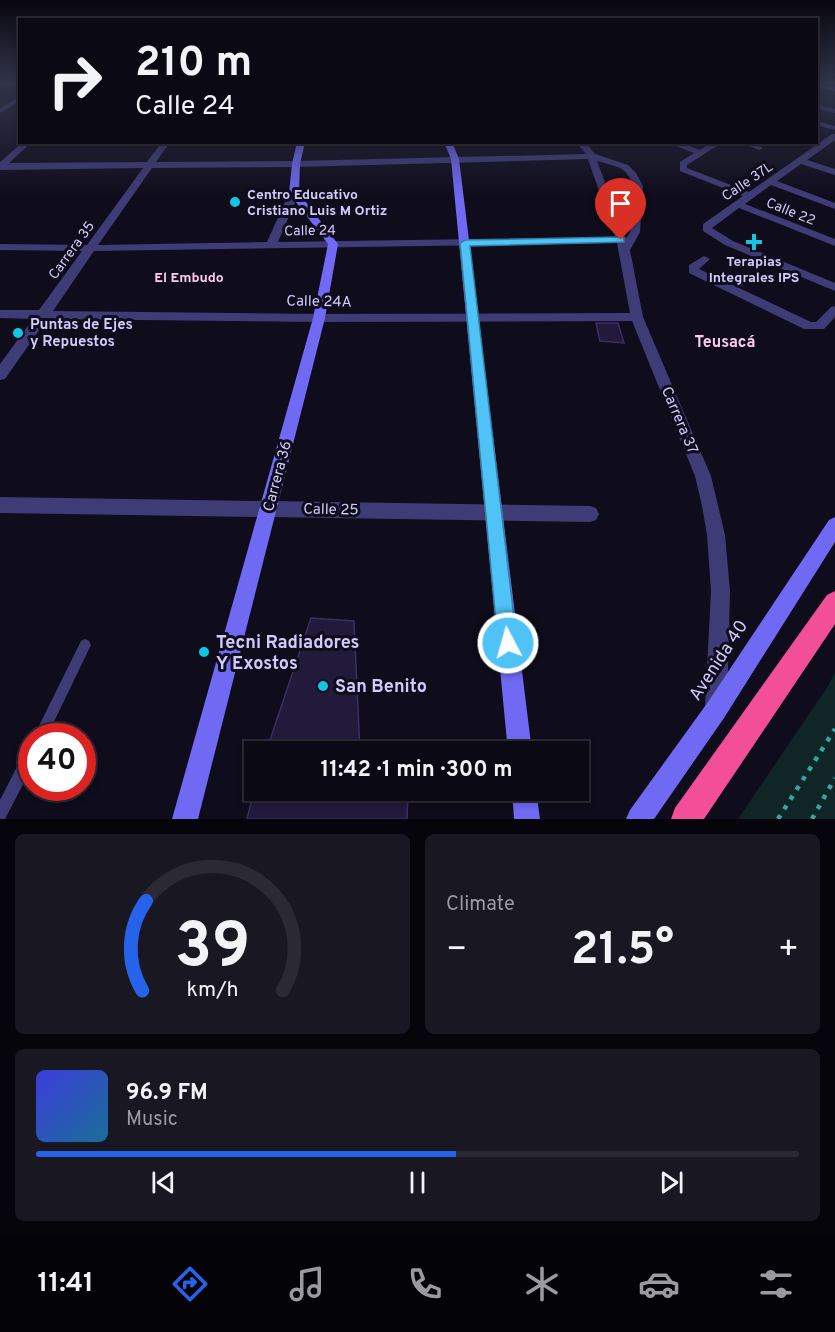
<!DOCTYPE html>
<html lang="en">
<head>
<meta charset="utf-8">
<style>
	:root { --surface:#0b0914; --page:#191722; --text:#f1f3f6; --muted:#9a9aa0; --line:#2b2a34; --accent:#2563eb }
	body { margin:0; font-family:Overpass,sans-serif; background:var(--page); color:var(--text); height:100vh; display:flex; flex-direction:column; font-size:22px; white-space:nowrap }
	* { box-sizing:border-box; margin:0 }
	p { font-size:20px; color:var(--muted) }
	.icon { flex:none; width:33px; height:33px; fill:none; stroke:currentColor; stroke-width:2; stroke-linecap:round; stroke-linejoin:round }
	.map { position:relative; height:819px; overflow:hidden }
	.panel { display:flex; flex-direction:column; gap:15px; padding:15px; background:#06050b; flex:1 }
	.panel>* { flex:none }
	.banner { position:absolute; left:18px; top:18px; width:800px; height:126px; border-radius:0px; box-shadow:0 3px 9px #0003,0 0 0 2px var(--line); background:#0b0914; color:var(--text); overflow:hidden }
	.speed { position:absolute; left:18px; top:723px; display:flex; gap:12px; font-size:30px; font-weight:700; text-align:center }
	.speed>* { display:grid; place-content:center; width:78px; height:78px; border-radius:50%; background:var(--surface); box-shadow:0 3px 9px #0003,0 0 0 2px var(--line); line-height:1 }
	.speed .limit { border:9px solid #d22; background:#fff; color:#111 }
	.pin { position:absolute; display:grid; place-items:center; width:51px; height:51px; color:#fff; margin:-62px -26px; border-radius:50% 50% 50% 0; rotate:-45deg; box-shadow:0 0 6px #0007 }
	.pin .icon { rotate:45deg }
	.me { position:absolute; width:66px; margin:-33px; rotate:354deg; stroke-linejoin:round; filter:drop-shadow(0 0 4px #0008) }
	.turn { display:flex; align-items:center; gap:21px; height:126px; padding:0 18px; font-size:27px }
	.turn .icon { width:78px; height:78px; stroke-width:2.5 }
	.turn b { display:block; font-size:42px; line-height:51px }
	.big { font-size:45px; font-weight:700; line-height:1.1 }
	.panel .tile { flex:1; display:flex; flex-direction:column; justify-content:center; gap:9px; min-width:0; padding:0 21px; border-radius:9px; background:var(--page) }
	.panel .dial { align-items:center; gap:0 }
	.dial svg { height:156px; overflow:visible; fill:none; stroke:var(--line); stroke-width:7; stroke-linecap:round; text-anchor:middle }
	.dial text { fill:var(--text); stroke:none }
	.song { display:flex; align-items:center; gap:18px }
	.cover { width:72px; height:72px; border-radius:9px; background:linear-gradient(135deg,hsl(240 70% 55%),hsl(200 70% 35%)) }
	.played { height:6px; border-radius:3px; background:linear-gradient(90deg,var(--accent) 55%,var(--line) 55%) }
	.keys { display:flex; justify-content:space-around; direction:ltr }
	.heat { display:flex; justify-content:space-between; align-items:center; font-size:33px; direction:ltr }
	.panel .tiles { flex:1; display:grid; gap:15px; grid-template-columns:1fr 1fr }
	.tile:last-child { grid-column:span 2 }
	.trip { position:absolute; left:244px; top:741px; width:345px; height:60px; border-radius:0px; background:var(--surface); box-shadow:0 3px 9px #0003,0 0 0 2px var(--line); font-weight:700; line-height:60px; text-align:center }
	.tab-bar { display:flex; height:96px; justify-content:space-around; align-items:center; background:#040408; color:var(--muted) }
	.tab-bar .icon { width:42px; height:42px }
	.tab-bar .selected { color:var(--accent) }
	.tab-bar b { font-size:27px; color:var(--text) }
	.map>svg:first-child { display:block }
	.green { fill:#102525 }
	.building { fill:#221a3b; stroke:#3a2e65; stroke-width:1.5 }
	.lines { fill:none; stroke-linecap:round; stroke-linejoin:round }
	.path { stroke:#35a5a1; stroke-width:4.5; stroke-dasharray:4.5 7; stroke-linecap:butt }
	.lane { fill:#3f3b77; fill-rule:evenodd }
	.street { fill:#3f3b77; fill-rule:evenodd }
	.secondary { fill:#7069f4; fill-rule:evenodd }
	.highway { fill:#f24f98; fill-rule:evenodd }
	.route { fill:#4fc3f7; stroke:#337fa1; stroke-width:1.5 }
	.poi-dot { fill:#10c6e1; stroke:#0f0c1b; stroke-width:2 }
	.labels { text-anchor:middle; stroke-width:6; stroke-linejoin:round; paint-order:stroke }
	.far-street-label { font-size:14px; fill:#d1cbfb; stroke:#0f0c1b }
	.far-poi-label { font-size:14px; font-weight:bold; fill:#d1cbfb; stroke:#0f0c1b; text-anchor:start }
	.far-neighbourhood-label { font-size:14px; font-weight:bold; fill:#fbcce9; stroke:#0f0c1b }
	.street-label { font-size:15px; fill:#d1cbfb; stroke:#0f0c1b }
	.poi-label { font-size:15px; font-weight:bold; fill:#d1cbfb; stroke:#0f0c1b; text-anchor:start }
	.neighbourhood-label { font-size:16px; font-weight:bold; fill:#fbcce9; stroke:#0f0c1b }
	.near-poi-label { font-size:18px; font-weight:bold; fill:#d1cbfb; stroke:#0f0c1b; text-anchor:start }
	.near-street-label { font-size:18px; fill:#d1cbfb; stroke:#0f0c1b }
</style>
</head>
<body>
<div class="map">
<svg width="835" height="819" viewBox="0 0 835 819">
	<rect width="100%" height="100%" fill="#0f0c1b"/>
	<path class="green" d="M835 673V819H738L826 689Z"/>
	<g class="building">
		<path d="M596 323H618L624 343 600 341Z"/>
		<path d="M311 618 354 621 360 752H266Z"/>
		<path d="M254 790H378L408 793 407 819H247Z"/>
	</g>
	<g class="lines">
		<g class="path">
			<path d="M778 819 835 729"/>
			<path d="M812 819 835 778"/>
		</g>
		<g class="lane">
			<path d="M85 639 89 641 91 645 47 736H34L81 641Z"/>
			<path d="M32 746V767L5 819H0V800L27 747Z"/>
		</g>
		<g class="street">
			<path d="M20 96V101L0 113V108Z"/>
			<path d="M816 104 835 109V113L816 108Z"/>
			<path d="M816 121 835 126V130L816 125Z"/>
			<path d="M832 134H835V140L807 160 835 169V175L801 164 777 181 835 203V209L771 185 745 204 835 239V246L739 208 712 228 733 241 835 283V291L725 245 703 231V224L743 196 680 171V162L694 153 666 142H679L700 150 712 142H723L687 165V168L749 192Z"/>
			<path d="M23 142H32L9 163 147 162 162 142H170L156 162 296 161 586 154 576 142H585L595 154 628 165 636 173 643 186 640 232 630 250 643 317 711 476 725 535 730 591 727 707 724 715 716 718 708 715 705 707 711 591 707 535 702 506 695 476 632 321 319 322 47 319 5 379 0 380V364L33 319 0 318V310H39L82 251 0 250V244L87 245 143 168 0 170V162ZM588 159 615 237 278 242 299 193 294 190 289 193 267 242 98 245 152 168 296 167ZM597 161C605 163 613 165 620 168 641 179 631 213 630 232L626 238ZM617 243 630 313 319 314 53 311 94 251Z"/>
			<path d="M739 142H752L763 148 759 150Z"/>
			<path d="M704 256 710 259 699 269 811 322H816L831 307 835 306V317L824 329H804L689 273V265Z"/>
			<path d="M0 497 590 506 596 508 599 514 596 520 590 522 0 513Z"/>
		</g>
		<g class="secondary">
			<path d="M816 83 835 87V91L816 86Z"/>
			<path d="M297 142H305L300 164 299 193 338 244 325 318 198 819H172L313 318 328 244 289 193 292 164Z"/>
			<path d="M444 142H452L459 159 532 752H508L451 159Z"/>
			<path d="M835 517V542L724 718 654 819H626L630 810 708 702 829 520Z"/>
			<path d="M512 790H536L540 819H514Z"/>
		</g>
		<path class="highway" d="M835 591V624L704 819H671L675 808 827 595Z"/>
	</g>
	<linearGradient id="sky" x2="0" y2="1"><stop stop-color="#08070f"/><stop offset="0.42" stop-color="#31344a"/><stop offset="1" stop-color="#31344a" stop-opacity="0"/></linearGradient>
	<rect width="835" height="197" fill="url(#sky)"/>
	<path class="route" d="M621 237 624 238V242L470 246 517 643 515 650 508 652 501 650 498 643 460 243 465 240Z"/>
	<g class="poi-dot">
		<circle cx="235" cy="202" r="6"/>
		<path d="M751 233h6v6h6v6h-6v6h-6v-6h-6v-6h6z"/>
		<circle cx="18" cy="333" r="6"/>
		<circle cx="204" cy="652" r="6"/>
		<circle cx="323" cy="686" r="6"/>
	</g>
	<g class="labels">
		<g class="far-street-label">
			<text transform="translate(747 181) rotate(-34)" y="5">Calle 37L</text>
			<text transform="translate(791 211) rotate(22)" y="5">Calle 22</text>
			<text transform="translate(310 230) rotate(-1)" y="5">Calle 24</text>
			<text transform="translate(71 250) rotate(-54)" y="5">Carrera 35</text>
		</g>
		<g class="far-poi-label">
			<text x="247" y="199">Centro Educativo<tspan x="247" dy="16">Cristiano Luis M Ortiz</tspan></text>
			<text x="754" y="266" text-anchor="middle">Terapias<tspan x="754" dy="16">Integrales IPS</tspan></text>
		</g>
		<g class="far-neighbourhood-label">
			<text x="189" y="282">El Embudo</text>
		</g>
		<g class="street-label">
			<text transform="translate(319 301) rotate(1)" y="5">Calle 24A</text>
			<text transform="translate(680 420) rotate(67)" y="5">Carrera 37</text>
			<text transform="translate(277 476) rotate(-75)" y="5">Carrera 36</text>
			<text transform="translate(331 509) rotate(1)" y="5">Calle 25</text>
		</g>
		<g class="poi-label">
			<text x="30" y="329">Puntas de Ejes<tspan x="30" dy="17">y Repuestos</tspan></text>
		</g>
		<g class="neighbourhood-label">
			<text x="725" y="347">Teusacá</text>
		</g>
		<g class="near-poi-label">
			<text x="216" y="648">Tecni Radiadores<tspan x="216" dy="21">Y Exostos</tspan></text>
			<text x="335" y="692">San Benito</text>
		</g>
		<g class="near-street-label">
			<text transform="translate(718 660) rotate(-57)" y="6">Avenida 40</text>
		</g>
	</g>
</svg>
<div class="speed"><div class="limit">40</div></div>
<div class="pin" style="left:621px;top:240px;background:#d93025"><svg class="icon" aria-label="arrive" viewBox="0 0 24 24"><path d="M6 21V4h12l-3 4 3 4H6"/></svg></div>
<svg class="me" style="left:508px;top:643px" viewBox="-20 -20 40 40"><circle r="17" fill="#4fc3f7" stroke="#fff" stroke-width="3"/><path d="M0-11L8 9 0 5-8 9z" fill="#fff"/></svg>
<div class="trip">11:42 · 1 min · 300 m</div>
<div class="banner">
<div class="turn"><svg class="icon" aria-label="right" viewBox="0 0 24 24"><path d="M7 20v-9h11M14 6l5 5-5 5"/></svg><div><b>210 m</b>Calle 24</div></div>
</div>
</div>
<section class="panel">
<div class="tiles">
<div class="tile dial"><svg viewBox="0 0 100 80">
<path d="M14 69A42 42 0 1 1 86 69"/>
<path d="M14 69A42 42 0 0 1 16 23" stroke="#2563eb"/>
<text x="50" y="56" font-size="32" font-weight="700">39</text>
<text x="50" y="72" font-size="11">km/h</text>
</svg></div>
<div class="tile"><p>Climate</p>
<div class="heat"><a>−</a><b class="big">21.5°</b><a>+</a></div>
</div>
<div class="tile">
<div class="song"><i class="cover"></i><div><b>96.9 FM</b><p>Music</p></div></div>
<div class="played"></div>
<div class="keys"><svg class="icon" aria-label="previous" viewBox="0 0 24 24"><path d="M18 5L8 12l10 7zM5 5v14"/></svg><svg class="icon" aria-label="pause" viewBox="0 0 24 24"><path d="M8 5v14M16 5v14"/></svg><svg class="icon" aria-label="next" viewBox="0 0 24 24"><path d="M6 5l10 7-10 7zM19 5v14"/></svg></div>
</div>
</div>
</section>
<nav class="tab-bar">
<b>11:41</b>
<svg class="icon selected" aria-label="directions" viewBox="0 0 24 24"><path d="M12 3l9 9-9 9-9-9zM9 14v-3h6M13 9l2 2-2 2"/></svg>
<svg class="icon" aria-label="music" viewBox="0 0 24 24"><path d="M9 18V5l10-2v13"/><circle cx="6" cy="18" r="3"/><circle cx="16" cy="16" r="3"/></svg>
<svg class="icon" aria-label="phone" viewBox="0 0 24 24"><path d="M5 4h4l2 5-3 2q2 4 5 5l2-3 5 2v4C11 20 4 13 5 4z"/></svg>
<svg class="icon" aria-label="climate" viewBox="0 0 24 24"><path d="M12 3v18M4 7l16 10M4 17L20 7"/></svg>
<svg class="icon" aria-label="car" viewBox="0 0 24 24"><path d="M5 17H2v-5l4-1 3-4h7l3 4 3 1v5h-3M9 17h6M6 11h13"/><circle cx="7" cy="17" r="2"/><circle cx="17" cy="17" r="2"/></svg>
<svg class="icon" aria-label="filters" viewBox="0 0 24 24"><path d="M4 7h16M4 17h16"/><circle cx="9" cy="7" r="2"/><circle cx="15" cy="17" r="2"/></svg>
</nav>
</body>
</html>
